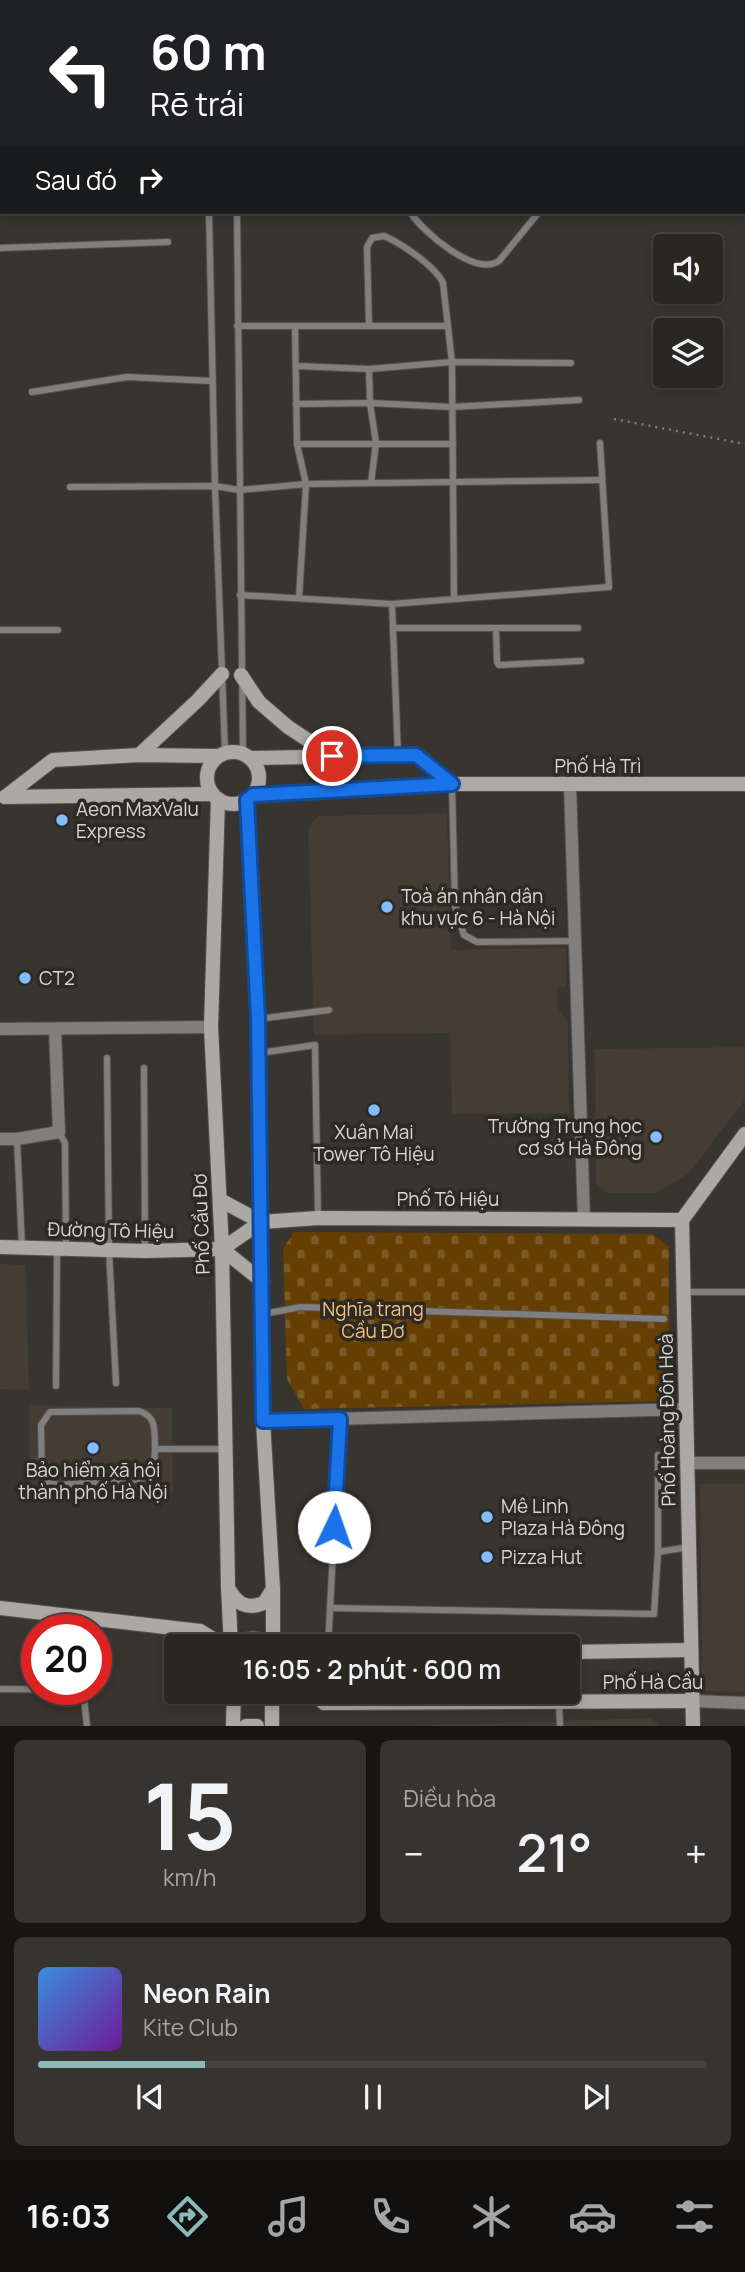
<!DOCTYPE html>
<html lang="vi">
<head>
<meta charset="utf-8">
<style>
	:root { --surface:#2a2723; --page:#363330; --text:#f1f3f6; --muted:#a5a5a6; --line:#464441; --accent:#8bbbb9 }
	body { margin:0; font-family:Manrope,sans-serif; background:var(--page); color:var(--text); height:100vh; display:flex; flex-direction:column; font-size:26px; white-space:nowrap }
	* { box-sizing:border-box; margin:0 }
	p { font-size:23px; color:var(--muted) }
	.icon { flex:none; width:38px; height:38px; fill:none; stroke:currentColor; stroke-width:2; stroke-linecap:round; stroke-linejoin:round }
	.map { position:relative; height:1726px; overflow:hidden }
	.drawer { display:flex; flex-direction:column; gap:14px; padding:14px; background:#171513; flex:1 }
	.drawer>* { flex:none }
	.top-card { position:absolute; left:0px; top:0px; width:746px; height:214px; box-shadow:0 4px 10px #0003,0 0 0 2px var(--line); background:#202124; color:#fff; overflow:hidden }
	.controls { position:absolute; left:653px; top:234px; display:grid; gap:14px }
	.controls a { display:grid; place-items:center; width:70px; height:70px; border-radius:7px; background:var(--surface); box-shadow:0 4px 10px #0003,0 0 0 2px var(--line); font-size:35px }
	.speed { position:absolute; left:21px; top:1614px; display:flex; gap:14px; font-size:35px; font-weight:700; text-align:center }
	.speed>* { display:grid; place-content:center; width:91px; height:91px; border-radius:50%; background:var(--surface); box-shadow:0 4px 10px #0003,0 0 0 2px var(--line); line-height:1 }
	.speed .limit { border:10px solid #d22; background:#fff; color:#111 }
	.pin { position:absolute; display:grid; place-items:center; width:60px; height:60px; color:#fff; margin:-30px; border:4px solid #fff; border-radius:50%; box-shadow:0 2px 7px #0007 }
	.me { position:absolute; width:77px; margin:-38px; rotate:3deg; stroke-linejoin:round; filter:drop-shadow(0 0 5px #0008) }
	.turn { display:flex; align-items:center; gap:24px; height:147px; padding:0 35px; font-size:32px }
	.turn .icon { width:91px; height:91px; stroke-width:2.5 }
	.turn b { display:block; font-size:49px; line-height:60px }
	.then { display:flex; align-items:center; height:66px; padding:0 35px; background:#0003; gap:14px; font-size:26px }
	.big { font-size:52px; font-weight:600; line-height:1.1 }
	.drawer .tile { flex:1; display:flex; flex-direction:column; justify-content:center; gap:10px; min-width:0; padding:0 24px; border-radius:10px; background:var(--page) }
	.drawer .dial { align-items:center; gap:0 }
	.dial b { font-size:91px; line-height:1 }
	.song { display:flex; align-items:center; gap:21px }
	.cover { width:84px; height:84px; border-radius:10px; background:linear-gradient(135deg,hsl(210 70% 55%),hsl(280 70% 35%)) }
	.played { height:7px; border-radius:4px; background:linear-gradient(90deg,var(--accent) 25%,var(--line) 25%) }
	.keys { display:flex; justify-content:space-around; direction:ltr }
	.heat { display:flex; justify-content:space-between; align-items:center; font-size:38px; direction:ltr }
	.drawer .tiles { flex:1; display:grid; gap:14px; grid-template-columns:1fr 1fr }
	.tile:last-child { grid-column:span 2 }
	.trip { position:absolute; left:164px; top:1634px; width:416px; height:70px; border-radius:7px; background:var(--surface); box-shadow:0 4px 10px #0003,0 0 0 2px var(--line); font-weight:600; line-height:70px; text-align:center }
	.menu { display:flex; height:112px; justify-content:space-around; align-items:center; background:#11100e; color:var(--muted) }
	.menu .icon { width:49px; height:49px }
	.menu .active { color:var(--accent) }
	.menu b { font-size:32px; color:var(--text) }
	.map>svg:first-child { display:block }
	.built { fill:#453c33 }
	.green { fill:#653f02 }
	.cemetery { fill:url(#cemetery-stones) }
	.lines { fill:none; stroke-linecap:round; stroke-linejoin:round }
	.lane-casing { stroke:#55514d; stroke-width:8 }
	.street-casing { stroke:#55514d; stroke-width:14 }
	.secondary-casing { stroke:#55514d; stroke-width:16 }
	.path { stroke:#7f7b78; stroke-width:2.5; stroke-dasharray:2 5; stroke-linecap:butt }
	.lane { stroke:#817f7d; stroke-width:6 }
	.street { stroke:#817f7d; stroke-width:12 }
	.secondary { stroke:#aca9a5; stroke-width:14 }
	.route-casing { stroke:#114b97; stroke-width:18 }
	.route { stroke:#1a73e8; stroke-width:12 }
	.poi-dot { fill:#81bdfa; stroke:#2d2a25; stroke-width:2.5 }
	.labels { text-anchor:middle; stroke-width:7; stroke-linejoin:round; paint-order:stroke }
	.street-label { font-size:19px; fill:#d9d6d4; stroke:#2d2a25 }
	.poi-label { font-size:19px; fill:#d9d6d4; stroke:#2d2a25; text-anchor:start }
	.park-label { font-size:19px; fill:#f5bf7f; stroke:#2d2a25 }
</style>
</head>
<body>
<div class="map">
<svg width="745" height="1726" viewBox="0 0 745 1726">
	<defs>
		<pattern id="cemetery-stones" width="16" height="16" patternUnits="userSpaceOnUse" patternTransform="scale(1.75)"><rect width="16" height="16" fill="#653f02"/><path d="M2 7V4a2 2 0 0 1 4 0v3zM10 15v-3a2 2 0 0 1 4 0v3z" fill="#7a5a26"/></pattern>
	</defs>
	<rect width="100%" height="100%" fill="#38342f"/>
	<g class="built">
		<path d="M447 813 451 950 566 947V987L557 988 558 1008 568 1022 569 1113 452 1114 450 1033 314 1035 308 828 318 816Z"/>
		<path d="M745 1047V1100L688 1174 656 1193H606L596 1184 595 1049Z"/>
		<path d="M0 1264 26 1265 29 1390 0 1389Z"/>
		<path d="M29 1405 172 1408 173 1493H29Z"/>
		<path d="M700 1484H745V1692L702 1691Z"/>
		<path d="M651 1718 660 1726H402L560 1721Z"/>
	</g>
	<path class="green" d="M0 0H208V2H2V72H0Z"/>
	<path class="cemetery" d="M294 1232 654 1234 669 1247V1392L663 1401 304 1409 287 1379 283 1249Z"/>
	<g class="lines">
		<defs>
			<g id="lane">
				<path d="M208 0V2"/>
				<path d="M233 0V2"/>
				<path d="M580 2V0"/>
				<path d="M0 74H2"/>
				<path d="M0 191H2"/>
				<path d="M209 212 215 486 225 752"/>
				<path d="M237 212 243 753"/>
				<path d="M410 212C423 232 475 277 499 261L539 212"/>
				<path d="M0 248 168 242"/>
				<path d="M237 326H448"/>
				<path d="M295 326 297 444 306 484 299 598"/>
				<path d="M369 326 367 247 372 238 384 236C401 243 436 267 443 283L452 362 454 599"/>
				<path d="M296 366 369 369 370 403 376 443 371 483"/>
				<path d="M369 369 452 362 571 363"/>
				<path d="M32 392 127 377 212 381"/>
				<path d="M296 404 370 403 452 407 579 400"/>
				<path d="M297 444H453"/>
				<path d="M70 487 215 486 239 490 306 484 602 480"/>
				<path d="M240 595 392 604 609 587 600 443"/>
				<path d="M392 604 398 755"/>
				<path d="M393 628H578"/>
				<path d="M496 629 497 662 499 665 581 661"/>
				<path d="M0 630H58"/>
				<path d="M452 786 455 906 464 935 477 942 575 941"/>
				<path d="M258 1019 329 1010"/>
				<path d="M260 1053 315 1045 318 1218"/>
				<path d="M107 1058 109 1250 116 1383"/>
				<path d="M144 1068 145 1249"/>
				<path d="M59 1132 65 1143 66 1248"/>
				<path d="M17 1139 22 1247"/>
				<path d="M684 1292H745"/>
				<path d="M263 1314 301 1307 664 1319"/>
				<path d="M56 1386 57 1249"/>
				<path d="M155 1449 154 1463 142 1479 58 1485 48 1483 42 1475 41 1425 50 1412 139 1411C158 1417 154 1432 155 1449H225"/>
				<path d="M658 1552V1455"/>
				<path d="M330 1608 654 1614 658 1552 689 1547"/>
				<path d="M328 1647 340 1419"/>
				<path d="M0 1689 83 1690"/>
				<path d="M83 1689 87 1726"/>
				<path d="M559 1703 560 1726"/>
			</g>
			<g id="street">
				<path d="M570 785 584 1219"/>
				<path d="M0 1029 211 1027"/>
				<path d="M0 1139H17L59 1132 55 1029"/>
				<path d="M263 1421 686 1409"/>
				<path d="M687 1463H745"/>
				<path d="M692 1701 745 1703"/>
			</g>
			<g id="secondary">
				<path d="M241 675 259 702 288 727 332 756"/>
				<circle cx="233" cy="778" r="26"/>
				<path d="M139 755 198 700 222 674"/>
				<path d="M250 758 416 755 452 784"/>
				<path d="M253 795 452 784H745"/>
				<path d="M5 797 53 760 139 755 217 756"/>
				<path d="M5 797 213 794"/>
				<path d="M218 799 211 1027 222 1249 228 1586 231 1647"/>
				<path d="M247 800 258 1019 263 1421 273 1589V1647"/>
				<path d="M220 1200 261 1222"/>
				<path d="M0 1247 145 1251 222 1249"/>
				<path d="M222 1249 261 1222 318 1218 682 1220"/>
				<path d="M222 1249 263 1282"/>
				<path d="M228 1588C237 1604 246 1610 264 1603L273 1589"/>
				<path d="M0 1608 200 1631 226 1647"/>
				<path d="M234 1647C246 1636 259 1636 271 1647"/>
				<path d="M569 1652 690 1650"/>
				<path d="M272 1692V1726"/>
				<path d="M312 1692 324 1703 692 1701"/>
				<path d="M233 1726 234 1692"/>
				<path d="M246 1726H257"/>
				<path d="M693 1726 682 1220 745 1134"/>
			</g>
		</defs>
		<use href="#lane" class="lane-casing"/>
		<use href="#street" class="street-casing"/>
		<use href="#secondary" class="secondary-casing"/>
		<g class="path">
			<path d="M607 0 610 2"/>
			<path d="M463 2 464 0"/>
			<path d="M744 98 745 99"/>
			<path d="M614 419 745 444"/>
		</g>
		<use href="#lane" class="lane"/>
		<use href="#street" class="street"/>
		<use href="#secondary" class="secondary"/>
	</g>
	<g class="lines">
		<defs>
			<path id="route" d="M332 756 416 755 452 784 253 795 247 800 258 1019 263 1421 340 1419 334 1527"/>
		</defs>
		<use href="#route" class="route-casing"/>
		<use href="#route" class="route"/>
	</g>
	<g class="poi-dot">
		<circle cx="62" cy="820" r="7"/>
		<circle cx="387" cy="907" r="7"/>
		<circle cx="25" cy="978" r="7"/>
		<circle cx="374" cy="1110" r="7"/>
		<circle cx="656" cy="1137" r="7"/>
		<circle cx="93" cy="1448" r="7"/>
		<circle cx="487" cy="1517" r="7"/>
		<circle cx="487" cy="1557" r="7"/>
	</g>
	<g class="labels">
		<g class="street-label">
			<text x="598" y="773">Phố Hà Trì</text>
			<text x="448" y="1206">Phố Tô Hiệu</text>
			<text transform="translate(201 1224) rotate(-92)" y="7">Phố Cầu Đơ</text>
			<text transform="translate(111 1230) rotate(1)" y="7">Đường Tô Hiệu</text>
			<text transform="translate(667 1420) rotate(-91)" y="7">Phố Hoàng Đôn Hoà</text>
			<text x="653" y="1689">Phố Hà Cầu</text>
		</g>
		<g class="poi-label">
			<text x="76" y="816">Aeon MaxValu<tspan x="76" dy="22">Express</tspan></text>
			<text x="401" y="903">Toà án nhân dân<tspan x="401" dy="22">khu vực 6 - Hà Nội</tspan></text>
			<text x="39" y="985">CT2</text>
			<text x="642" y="1133" text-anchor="end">Trường Trung học<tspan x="642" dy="22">cơ sở Hà Đông</tspan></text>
			<text x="374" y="1139" text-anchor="middle">Xuân Mai<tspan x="374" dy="22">Tower Tô Hiệu</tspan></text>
			<text x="93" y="1477" text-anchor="middle">Bảo hiểm xã hội<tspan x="93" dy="22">thành phố Hà Nội</tspan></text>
			<text x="501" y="1513">Mê Linh<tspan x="501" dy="22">Plaza Hà Đông</tspan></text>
			<text x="501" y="1564">Pizza Hut</text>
		</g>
		<g class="park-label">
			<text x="373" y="1316">Nghĩa trang<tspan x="373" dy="22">Cầu Đơ</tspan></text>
		</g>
	</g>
</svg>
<div class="controls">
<a><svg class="icon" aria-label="sound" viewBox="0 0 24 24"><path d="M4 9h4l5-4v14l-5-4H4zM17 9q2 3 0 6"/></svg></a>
<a><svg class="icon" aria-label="layers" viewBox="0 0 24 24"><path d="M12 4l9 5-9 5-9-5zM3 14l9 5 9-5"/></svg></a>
</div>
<div class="speed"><div class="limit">20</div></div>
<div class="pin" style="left:332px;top:756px;background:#d93025"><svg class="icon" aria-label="arrive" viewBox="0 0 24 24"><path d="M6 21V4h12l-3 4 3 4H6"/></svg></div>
<svg class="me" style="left:334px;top:1527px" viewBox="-20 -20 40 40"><circle r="19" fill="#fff"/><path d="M0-13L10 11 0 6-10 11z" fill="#1a73e8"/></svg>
<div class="trip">16:05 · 2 phút · 600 m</div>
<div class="top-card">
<div class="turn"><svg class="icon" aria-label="left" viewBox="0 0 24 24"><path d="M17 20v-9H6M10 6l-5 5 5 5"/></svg><div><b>60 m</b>Rẽ trái</div></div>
<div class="then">Sau đó<svg class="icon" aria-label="right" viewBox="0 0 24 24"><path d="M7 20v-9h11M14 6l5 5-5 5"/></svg></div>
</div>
</div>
<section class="drawer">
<div class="tiles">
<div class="tile dial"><b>15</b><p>km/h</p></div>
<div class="tile"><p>Điều hòa</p>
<div class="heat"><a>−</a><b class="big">21°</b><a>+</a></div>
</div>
<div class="tile">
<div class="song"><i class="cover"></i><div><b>Neon Rain</b><p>Kite Club</p></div></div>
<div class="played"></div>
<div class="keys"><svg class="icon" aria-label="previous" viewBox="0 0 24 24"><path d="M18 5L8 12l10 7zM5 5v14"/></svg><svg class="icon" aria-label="pause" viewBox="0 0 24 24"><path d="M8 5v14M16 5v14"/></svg><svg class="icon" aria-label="next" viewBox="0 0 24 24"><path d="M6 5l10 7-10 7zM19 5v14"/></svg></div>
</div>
</div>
</section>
<nav class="menu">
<b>16:03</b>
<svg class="icon active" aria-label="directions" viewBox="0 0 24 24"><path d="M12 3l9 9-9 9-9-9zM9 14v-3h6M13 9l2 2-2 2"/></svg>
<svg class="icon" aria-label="music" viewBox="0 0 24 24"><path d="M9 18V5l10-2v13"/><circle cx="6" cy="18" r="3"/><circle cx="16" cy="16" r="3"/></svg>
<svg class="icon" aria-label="phone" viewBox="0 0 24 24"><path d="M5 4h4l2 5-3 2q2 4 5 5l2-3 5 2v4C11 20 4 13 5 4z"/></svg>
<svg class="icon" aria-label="climate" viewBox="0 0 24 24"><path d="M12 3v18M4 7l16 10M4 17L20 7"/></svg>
<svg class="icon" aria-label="car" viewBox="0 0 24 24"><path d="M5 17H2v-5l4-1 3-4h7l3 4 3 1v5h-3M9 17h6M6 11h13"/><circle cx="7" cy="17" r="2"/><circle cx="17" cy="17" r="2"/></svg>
<svg class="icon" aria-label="filters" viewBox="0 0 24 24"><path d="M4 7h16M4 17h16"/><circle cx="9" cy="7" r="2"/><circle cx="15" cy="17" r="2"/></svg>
</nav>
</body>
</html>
